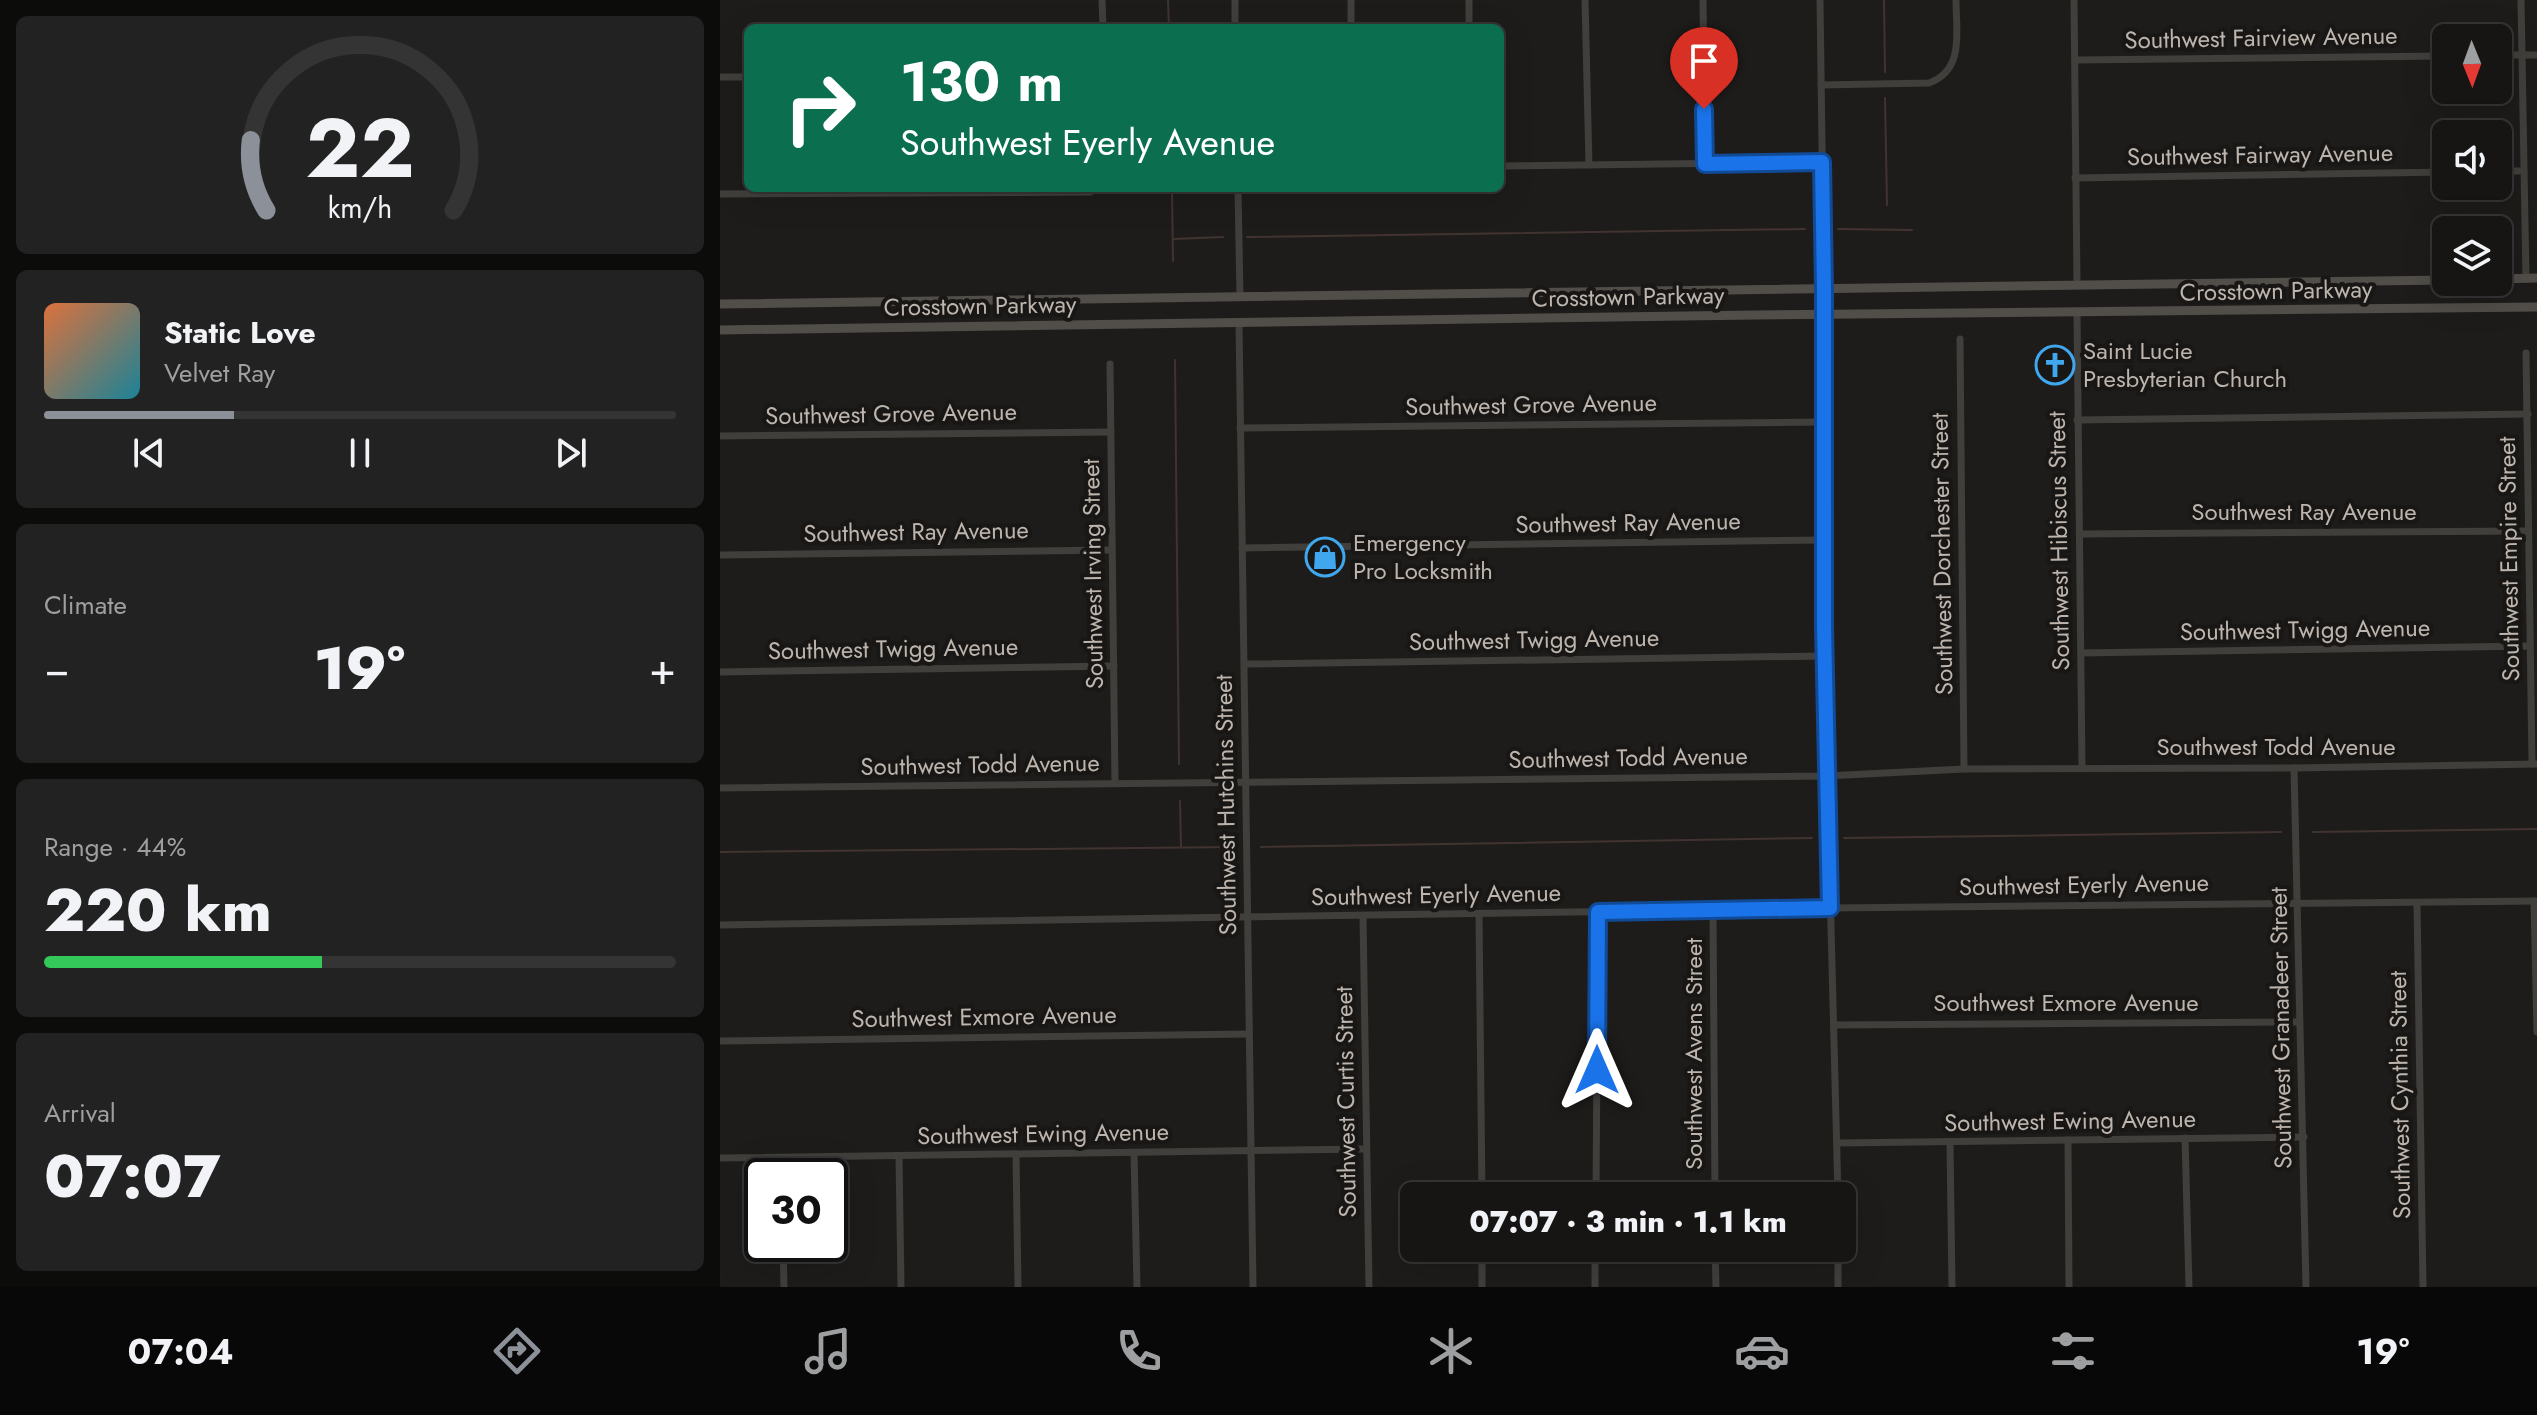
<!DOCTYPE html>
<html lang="en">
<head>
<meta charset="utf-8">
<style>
	:root { --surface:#161514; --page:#232222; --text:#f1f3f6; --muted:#9e9fa0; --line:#353434; --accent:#8c9099 }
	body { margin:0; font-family:Jost,sans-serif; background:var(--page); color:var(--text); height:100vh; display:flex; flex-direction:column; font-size:30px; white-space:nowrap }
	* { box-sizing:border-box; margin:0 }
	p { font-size:26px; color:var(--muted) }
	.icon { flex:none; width:44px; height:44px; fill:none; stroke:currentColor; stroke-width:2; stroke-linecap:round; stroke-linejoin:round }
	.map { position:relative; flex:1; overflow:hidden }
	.sheet { display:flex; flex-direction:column; gap:16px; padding:16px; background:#0c0c0b; width:720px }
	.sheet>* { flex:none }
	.banner { position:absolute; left:24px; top:24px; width:760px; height:168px; border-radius:12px; box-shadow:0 8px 32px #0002,0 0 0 2px var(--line); background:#0b6e4f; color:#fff; overflow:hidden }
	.needle { width:52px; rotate:179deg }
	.buttons { position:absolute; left:1712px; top:24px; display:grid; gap:16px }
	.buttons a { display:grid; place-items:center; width:80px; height:80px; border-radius:12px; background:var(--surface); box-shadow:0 8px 32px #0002,0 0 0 2px var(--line); font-size:40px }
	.speed { position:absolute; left:24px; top:1158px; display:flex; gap:16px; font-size:40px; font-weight:700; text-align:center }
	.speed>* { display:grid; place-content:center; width:104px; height:104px; border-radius:50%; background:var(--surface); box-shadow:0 8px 32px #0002,0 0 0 2px var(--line); line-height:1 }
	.speed .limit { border:4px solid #111; border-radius:12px; background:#fff; color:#111 }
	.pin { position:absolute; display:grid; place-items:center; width:68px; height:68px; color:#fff; margin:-82px -34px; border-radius:50% 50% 50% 0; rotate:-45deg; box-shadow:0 0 8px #0007 }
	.pin .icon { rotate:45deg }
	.me { position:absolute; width:88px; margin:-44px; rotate:0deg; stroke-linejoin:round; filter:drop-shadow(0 0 6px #0008) }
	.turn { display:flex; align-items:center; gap:28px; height:168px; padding:0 24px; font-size:36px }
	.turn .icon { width:104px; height:104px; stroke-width:2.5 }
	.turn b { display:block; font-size:56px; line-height:68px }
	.big { font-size:60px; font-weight:800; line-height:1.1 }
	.sheet .card { flex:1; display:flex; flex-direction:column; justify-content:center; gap:12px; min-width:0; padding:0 28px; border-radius:12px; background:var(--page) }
	.sheet .dial { align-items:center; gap:0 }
	.dial svg { height:208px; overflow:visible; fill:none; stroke:var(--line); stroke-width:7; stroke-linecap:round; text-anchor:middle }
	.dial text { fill:var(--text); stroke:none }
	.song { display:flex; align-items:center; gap:24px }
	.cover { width:96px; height:96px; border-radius:12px; background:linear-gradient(135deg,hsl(20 70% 55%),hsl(190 70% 35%)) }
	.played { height:8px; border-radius:4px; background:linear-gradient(90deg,var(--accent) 30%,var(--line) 30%) }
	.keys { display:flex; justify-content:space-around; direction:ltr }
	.heat { display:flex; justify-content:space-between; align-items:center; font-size:44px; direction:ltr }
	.charge { height:12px; border-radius:6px; background:linear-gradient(90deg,#34c759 44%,var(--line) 0) }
	.trip { position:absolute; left:680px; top:1182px; width:456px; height:80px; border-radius:12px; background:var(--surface); box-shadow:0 8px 32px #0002,0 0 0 2px var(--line); font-weight:800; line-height:80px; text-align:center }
	.menu { display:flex; height:128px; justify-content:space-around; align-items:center; background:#090808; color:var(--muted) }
	.menu .icon { width:56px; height:56px }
	.menu .selected { color:var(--accent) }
	.menu b { font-size:36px; color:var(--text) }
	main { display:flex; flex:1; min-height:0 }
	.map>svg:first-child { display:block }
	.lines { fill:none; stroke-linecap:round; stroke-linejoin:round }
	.stream { stroke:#413330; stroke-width:2 }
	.street { stroke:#413f3b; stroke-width:7 }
	.secondary { stroke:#514d49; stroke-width:9 }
	.route-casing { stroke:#114b97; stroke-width:20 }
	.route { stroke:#1a73e8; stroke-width:14 }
	.labels { text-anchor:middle; stroke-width:8; stroke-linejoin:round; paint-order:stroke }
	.street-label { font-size:24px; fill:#bcb4ad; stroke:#181715 }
	.poi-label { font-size:24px; fill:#bcb4ad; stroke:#181715; text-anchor:start }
</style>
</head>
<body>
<main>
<section class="sheet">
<div class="card dial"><svg viewBox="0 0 100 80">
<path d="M14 69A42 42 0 1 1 86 69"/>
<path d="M14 69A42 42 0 0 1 8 42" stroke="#8c9099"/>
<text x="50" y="56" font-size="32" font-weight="700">22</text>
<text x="50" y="72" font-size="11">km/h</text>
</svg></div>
<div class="card">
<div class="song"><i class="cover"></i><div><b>Static Love</b><p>Velvet Ray</p></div></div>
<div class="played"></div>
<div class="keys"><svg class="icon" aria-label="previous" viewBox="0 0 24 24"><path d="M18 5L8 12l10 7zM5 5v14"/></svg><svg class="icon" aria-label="pause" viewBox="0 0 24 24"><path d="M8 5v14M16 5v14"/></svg><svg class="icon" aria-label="next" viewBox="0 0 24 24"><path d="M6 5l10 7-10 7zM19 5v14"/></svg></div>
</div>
<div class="card"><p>Climate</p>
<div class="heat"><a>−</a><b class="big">19°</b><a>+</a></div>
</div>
<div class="card"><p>Range · 44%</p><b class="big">220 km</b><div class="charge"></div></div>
<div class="card"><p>Arrival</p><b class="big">07:07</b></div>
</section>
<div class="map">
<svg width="1817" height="1287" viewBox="0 0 1817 1287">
	<rect width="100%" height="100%" fill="#1d1c1a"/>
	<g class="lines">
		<g class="stream">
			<path d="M448 0 449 28"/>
			<path d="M1164 0 1165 72"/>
			<path d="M1165 98 1167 205"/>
			<path d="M452 188 453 261"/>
			<path d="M1118 229 1192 230"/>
			<path d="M527 237 1085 229"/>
			<path d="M453 239 503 237"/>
			<path d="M455 360 459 764"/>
			<path d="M460 801 461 847"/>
			<path d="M1593 832 1817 829"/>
			<path d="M1124 838 1561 832"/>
			<path d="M541 847 1092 838"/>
			<path d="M0 852 515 847"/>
		</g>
		<g class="street">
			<path d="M382 0 383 28"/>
			<path d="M515 0V28"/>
			<path d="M631 0V28"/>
			<path d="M749 0V28"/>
			<path d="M865 0 869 165"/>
			<path d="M983 0 985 164"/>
			<path d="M1100 0 1104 289V656L1118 1196"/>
			<path d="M1354 0 1357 284"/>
			<path d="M1801 0 1806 279"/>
			<path d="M1778 55H1817"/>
			<path d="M1356 60 1726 56"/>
			<path d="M0 77H28"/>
			<path d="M1101 85 1209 83C1245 70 1236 31 1236 0"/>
			<path d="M780 166 1102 162"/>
			<path d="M1778 171H1803"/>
			<path d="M1355 178 1726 172"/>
			<path d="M518 188 520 297"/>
			<path d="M0 194 370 192 379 188"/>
			<path d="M1357 313 1362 768"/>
			<path d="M519 323 533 1287"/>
			<path d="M1240 339 1244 769"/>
			<path d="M1806 353 1812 764"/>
			<path d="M390 364 395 783"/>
			<path d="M1357 420 1808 414"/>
			<path d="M520 428 1103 422"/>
			<path d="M0 436 391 432"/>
			<path d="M1360 534 1808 531"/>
			<path d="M522 548 1103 540"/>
			<path d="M0 555 392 550"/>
			<path d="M1361 653 1810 646"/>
			<path d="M525 664 1104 656"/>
			<path d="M0 672 394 666"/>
			<path d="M1574 768 1586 1287"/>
			<path d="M0 788 1106 776 1244 769 1574 768 1817 764"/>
			<path d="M1814 901 1817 1032"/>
			<path d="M1697 903 1703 1287"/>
			<path d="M993 911 995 1196"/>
			<path d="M759 915 762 1196"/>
			<path d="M643 916 649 1287"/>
			<path d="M0 925 1110 908 1817 901"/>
			<path d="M1114 1025 1579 1022"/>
			<path d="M0 1041 529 1034"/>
			<path d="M1465 1138 1469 1287"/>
			<path d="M1348 1140 1349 1287"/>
			<path d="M1117 1143 1584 1137"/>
			<path d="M1230 1143 1232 1287"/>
			<path d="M414 1153 417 1287"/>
			<path d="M296 1154 298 1287"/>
			<path d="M179 1156 181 1287"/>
			<path d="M0 1158 646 1149"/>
			<path d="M62 1158V1176"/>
			<path d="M876 1196 878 912"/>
			<path d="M63 1244 64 1287"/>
			<path d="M762 1248V1287"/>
			<path d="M995 1248 996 1287"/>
			<path d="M1118 1248V1287"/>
			<path d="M875 1287V1248"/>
		</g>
		<g class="secondary">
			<path d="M1778 279 1817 278"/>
			<path d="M0 304 1726 280"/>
			<path d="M0 330 1036 315 1817 307"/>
		</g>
	</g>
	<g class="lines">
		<defs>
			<path id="route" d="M877 1070 878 912 1110 908 1104 627V289L1102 162 985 164 984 109"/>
		</defs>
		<use href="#route" class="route-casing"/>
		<use href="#route" class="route"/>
	</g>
	<defs>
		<symbol id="church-ring" viewBox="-11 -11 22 22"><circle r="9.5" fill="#181715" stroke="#40a7ee" stroke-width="1.5"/><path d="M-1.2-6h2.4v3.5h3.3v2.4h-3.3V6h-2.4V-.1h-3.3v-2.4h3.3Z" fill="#40a7ee"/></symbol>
		<symbol id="shop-ring" viewBox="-11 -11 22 22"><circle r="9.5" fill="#181715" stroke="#40a7ee" stroke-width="1.5"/><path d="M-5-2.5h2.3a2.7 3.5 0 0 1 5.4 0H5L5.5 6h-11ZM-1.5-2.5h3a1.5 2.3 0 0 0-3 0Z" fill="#40a7ee"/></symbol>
	</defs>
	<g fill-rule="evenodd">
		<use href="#church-ring" x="1313" y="343" width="44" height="44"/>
		<use href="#shop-ring" x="583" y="535" width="44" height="44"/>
	</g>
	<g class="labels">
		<g class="street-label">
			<text transform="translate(1541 38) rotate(-1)" y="8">Southwest Fairview Avenue</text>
			<text transform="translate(1540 155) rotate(-1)" y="8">Southwest Fairway Avenue</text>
			<text transform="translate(1556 291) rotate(-1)" y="8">Crosstown Parkway</text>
			<text transform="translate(908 297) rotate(-1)" y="8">Crosstown Parkway</text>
			<text transform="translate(260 306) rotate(-1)" y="8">Crosstown Parkway</text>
			<text transform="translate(811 405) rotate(-1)" y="8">Southwest Grove Avenue</text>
			<text transform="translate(171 414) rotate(-1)" y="8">Southwest Grove Avenue</text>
			<text x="1584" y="520">Southwest Ray Avenue</text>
			<text transform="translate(908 523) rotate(-1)" y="8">Southwest Ray Avenue</text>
			<text transform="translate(196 532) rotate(-1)" y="8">Southwest Ray Avenue</text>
			<text transform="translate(1339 541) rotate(-91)" y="8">Southwest Hibiscus Street</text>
			<text transform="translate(1222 554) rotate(-91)" y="8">Southwest Dorchester Street</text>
			<text transform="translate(1789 559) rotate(-91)" y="8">Southwest Empire Street</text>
			<text transform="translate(373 574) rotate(-91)" y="8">Southwest Irving Street</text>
			<text transform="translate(1585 630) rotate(-1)" y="8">Southwest Twigg Avenue</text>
			<text transform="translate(814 640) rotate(-1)" y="8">Southwest Twigg Avenue</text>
			<text transform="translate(173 649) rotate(-1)" y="8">Southwest Twigg Avenue</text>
			<text x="1556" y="755">Southwest Todd Avenue</text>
			<text transform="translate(908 758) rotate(-1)" y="8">Southwest Todd Avenue</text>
			<text transform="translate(260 765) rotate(-1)" y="8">Southwest Todd Avenue</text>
			<text transform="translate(506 805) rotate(-91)" y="8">Southwest Hutchins Street</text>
			<text transform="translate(1364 885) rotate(-1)" y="8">Southwest Eyerly Avenue</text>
			<text transform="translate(716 895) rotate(-1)" y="8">Southwest Eyerly Avenue</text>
			<text x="1346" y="1011">Southwest Exmore Avenue</text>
			<text transform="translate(264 1017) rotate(-1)" y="8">Southwest Exmore Avenue</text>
			<text transform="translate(1561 1028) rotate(-91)" y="8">Southwest Granadeer Street</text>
			<text transform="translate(974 1054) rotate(-90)" y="8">Southwest Avens Street</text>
			<text transform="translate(1680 1095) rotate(-91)" y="8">Southwest Cynthia Street</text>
			<text transform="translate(626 1102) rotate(-91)" y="8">Southwest Curtis Street</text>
			<text transform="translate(1350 1121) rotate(-1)" y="8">Southwest Ewing Avenue</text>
			<text transform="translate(323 1134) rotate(-1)" y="8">Southwest Ewing Avenue</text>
		</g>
		<g class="poi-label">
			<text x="1363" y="359">Saint Lucie<tspan x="1363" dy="28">Presbyterian Church</tspan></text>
			<text x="633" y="551">Emergency<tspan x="633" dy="28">Pro Locksmith</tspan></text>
		</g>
	</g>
</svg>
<div class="buttons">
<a><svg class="needle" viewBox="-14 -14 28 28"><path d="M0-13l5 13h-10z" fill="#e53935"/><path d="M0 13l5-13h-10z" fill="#9e9fa0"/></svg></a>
<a><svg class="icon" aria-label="sound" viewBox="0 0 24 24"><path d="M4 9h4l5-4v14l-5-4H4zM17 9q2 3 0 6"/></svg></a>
<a><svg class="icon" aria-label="layers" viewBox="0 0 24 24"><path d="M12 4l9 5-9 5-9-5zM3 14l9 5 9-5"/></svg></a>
</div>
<div class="speed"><div class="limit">30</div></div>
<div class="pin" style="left:984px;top:109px;background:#d93025"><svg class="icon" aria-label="arrive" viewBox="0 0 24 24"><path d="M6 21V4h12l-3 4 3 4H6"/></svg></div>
<svg class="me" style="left:877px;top:1070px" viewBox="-20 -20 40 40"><path d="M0-17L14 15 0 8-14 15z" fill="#1a73e8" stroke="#fff" stroke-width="4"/></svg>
<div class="trip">07:07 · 3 min · 1.1 km</div>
<div class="banner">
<div class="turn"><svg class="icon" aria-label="right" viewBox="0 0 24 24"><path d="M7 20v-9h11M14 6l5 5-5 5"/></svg><div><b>130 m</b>Southwest Eyerly Avenue</div></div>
</div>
</div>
</main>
<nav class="menu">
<b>07:04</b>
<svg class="icon selected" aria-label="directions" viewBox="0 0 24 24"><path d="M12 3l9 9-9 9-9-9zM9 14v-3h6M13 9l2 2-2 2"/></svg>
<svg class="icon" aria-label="music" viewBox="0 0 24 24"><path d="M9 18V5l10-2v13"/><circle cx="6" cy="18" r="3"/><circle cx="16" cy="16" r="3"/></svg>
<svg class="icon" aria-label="phone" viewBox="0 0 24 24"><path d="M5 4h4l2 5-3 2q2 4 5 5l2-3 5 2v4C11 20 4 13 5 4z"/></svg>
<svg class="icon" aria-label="climate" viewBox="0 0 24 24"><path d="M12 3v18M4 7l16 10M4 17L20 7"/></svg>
<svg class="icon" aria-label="car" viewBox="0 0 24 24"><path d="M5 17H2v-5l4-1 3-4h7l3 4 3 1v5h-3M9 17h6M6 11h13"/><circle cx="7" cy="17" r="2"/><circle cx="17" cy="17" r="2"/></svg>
<svg class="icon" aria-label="filters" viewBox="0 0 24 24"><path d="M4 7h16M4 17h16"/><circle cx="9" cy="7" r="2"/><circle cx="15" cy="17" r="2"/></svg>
<b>19°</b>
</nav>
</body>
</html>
